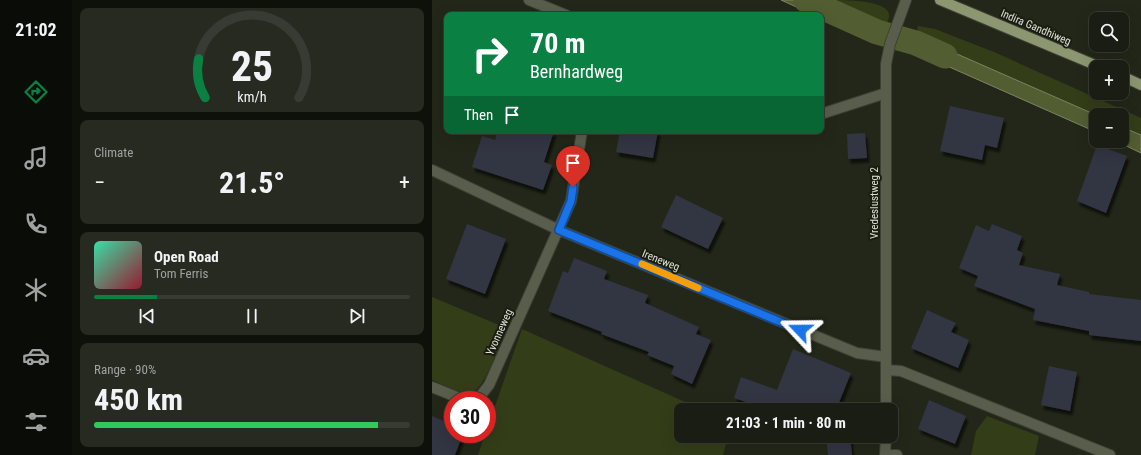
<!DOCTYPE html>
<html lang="en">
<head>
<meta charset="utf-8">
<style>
	:root { --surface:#1a1d13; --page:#272a21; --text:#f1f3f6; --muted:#9fa2a0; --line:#383b33; --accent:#0b8043 }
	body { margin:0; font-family:"Roboto Condensed",sans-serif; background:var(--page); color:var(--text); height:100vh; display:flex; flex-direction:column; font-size:15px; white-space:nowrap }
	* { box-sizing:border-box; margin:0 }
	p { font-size:13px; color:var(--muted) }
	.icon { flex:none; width:22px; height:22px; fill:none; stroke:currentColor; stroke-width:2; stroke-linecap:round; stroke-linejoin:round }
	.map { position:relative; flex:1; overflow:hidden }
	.panel { display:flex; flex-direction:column; gap:8px; padding:8px; background:#0e100a; width:360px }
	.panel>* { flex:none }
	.banner { position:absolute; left:12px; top:12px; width:380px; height:122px; border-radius:8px; box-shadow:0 4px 16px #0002,0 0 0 1px var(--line); background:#0b8043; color:#fff; overflow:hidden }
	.buttons { position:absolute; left:657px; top:12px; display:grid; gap:8px }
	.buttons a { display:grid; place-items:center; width:40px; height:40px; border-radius:8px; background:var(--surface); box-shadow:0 4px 16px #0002,0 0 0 1px var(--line); font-size:20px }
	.speed { position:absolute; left:12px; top:391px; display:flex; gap:8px; font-size:20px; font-weight:700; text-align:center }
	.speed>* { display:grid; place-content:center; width:52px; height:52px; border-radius:50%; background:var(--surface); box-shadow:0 4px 16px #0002,0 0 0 1px var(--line); line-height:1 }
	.speed .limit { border:6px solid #d22; background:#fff; color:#111 }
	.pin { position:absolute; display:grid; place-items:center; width:34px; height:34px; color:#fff; margin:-41px -17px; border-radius:50% 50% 50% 0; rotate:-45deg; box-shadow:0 0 4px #0007 }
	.pin .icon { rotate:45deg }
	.me { position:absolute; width:44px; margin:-22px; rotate:293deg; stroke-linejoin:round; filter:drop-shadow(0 0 3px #0008) }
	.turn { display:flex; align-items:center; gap:14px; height:84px; padding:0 20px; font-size:18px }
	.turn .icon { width:52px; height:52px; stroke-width:2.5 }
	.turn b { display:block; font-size:28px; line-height:34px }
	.then { display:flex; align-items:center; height:38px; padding:0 20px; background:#0003; gap:8px; font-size:15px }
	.big { font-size:30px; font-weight:700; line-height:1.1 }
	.panel .tile { flex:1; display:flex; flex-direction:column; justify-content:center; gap:6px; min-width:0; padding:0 14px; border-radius:8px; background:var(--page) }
	.panel .dial { align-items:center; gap:0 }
	.dial svg { height:104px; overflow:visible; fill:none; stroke:var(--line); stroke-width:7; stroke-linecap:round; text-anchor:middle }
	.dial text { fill:var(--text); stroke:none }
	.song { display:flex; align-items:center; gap:12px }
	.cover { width:48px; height:48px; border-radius:6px; background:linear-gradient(135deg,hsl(160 70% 55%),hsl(350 70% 35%)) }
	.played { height:4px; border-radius:2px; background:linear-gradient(90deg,var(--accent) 20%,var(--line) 20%) }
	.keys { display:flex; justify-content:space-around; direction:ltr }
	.heat { display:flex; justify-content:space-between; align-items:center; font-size:22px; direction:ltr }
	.charge { height:6px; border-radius:3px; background:linear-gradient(90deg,#34c759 90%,var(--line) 0) }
	.trip { position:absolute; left:242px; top:403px; width:224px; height:40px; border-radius:8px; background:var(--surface); box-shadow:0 4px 16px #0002,0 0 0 1px var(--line); font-weight:700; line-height:40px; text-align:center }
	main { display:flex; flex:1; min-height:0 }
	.menu { display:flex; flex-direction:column; width:72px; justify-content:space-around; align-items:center; background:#0a0c08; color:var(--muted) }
	.menu .icon { width:28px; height:28px }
	.menu .current { color:var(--accent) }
	.menu b { font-size:18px; color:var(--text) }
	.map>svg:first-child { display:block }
	.green { fill:#333d18 }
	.water { fill:#525d32; stroke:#7c8464 }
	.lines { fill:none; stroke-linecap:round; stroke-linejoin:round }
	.canal { stroke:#525d32; stroke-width:25 }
	.building { fill:#323442; filter:url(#shadow) }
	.minor-casing { stroke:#3d4134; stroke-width:12 }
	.major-casing { stroke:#3d4134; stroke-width:12 }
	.minor { stroke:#595e4c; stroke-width:10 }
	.major { stroke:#8c9771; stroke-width:10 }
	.route-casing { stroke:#114b97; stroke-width:10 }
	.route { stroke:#1a73e8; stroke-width:7 }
	.slow { stroke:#f59e0b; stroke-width:7 }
	.labels { text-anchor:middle; stroke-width:4; stroke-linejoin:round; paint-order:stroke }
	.street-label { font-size:11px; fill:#dde0d7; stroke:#1a1d10 }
</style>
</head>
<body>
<main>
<nav class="menu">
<b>21:02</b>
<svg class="icon current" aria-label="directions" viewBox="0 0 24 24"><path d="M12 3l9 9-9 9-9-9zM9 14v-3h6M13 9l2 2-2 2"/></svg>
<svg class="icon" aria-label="music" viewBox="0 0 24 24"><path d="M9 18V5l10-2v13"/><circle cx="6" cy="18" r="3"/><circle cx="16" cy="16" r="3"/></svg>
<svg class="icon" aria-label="phone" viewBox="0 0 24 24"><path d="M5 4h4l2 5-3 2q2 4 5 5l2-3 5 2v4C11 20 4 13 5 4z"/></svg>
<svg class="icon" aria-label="climate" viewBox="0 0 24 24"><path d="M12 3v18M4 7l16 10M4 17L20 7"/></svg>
<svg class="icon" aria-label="car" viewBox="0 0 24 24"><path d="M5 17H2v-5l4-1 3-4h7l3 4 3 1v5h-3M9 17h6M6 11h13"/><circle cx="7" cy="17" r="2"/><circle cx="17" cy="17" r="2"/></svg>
<svg class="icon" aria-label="filters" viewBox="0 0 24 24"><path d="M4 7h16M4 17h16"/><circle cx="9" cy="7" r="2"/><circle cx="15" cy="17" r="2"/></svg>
</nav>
<section class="panel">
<div class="tile dial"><svg viewBox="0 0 100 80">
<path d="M14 69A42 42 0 1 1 86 69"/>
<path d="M14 69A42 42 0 0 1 9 39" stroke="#0b8043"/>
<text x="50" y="56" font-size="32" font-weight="700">25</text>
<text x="50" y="72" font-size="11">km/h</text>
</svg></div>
<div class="tile"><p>Climate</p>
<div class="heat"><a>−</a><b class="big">21.5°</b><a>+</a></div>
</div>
<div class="tile">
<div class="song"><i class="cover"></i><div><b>Open Road</b><p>Tom Ferris</p></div></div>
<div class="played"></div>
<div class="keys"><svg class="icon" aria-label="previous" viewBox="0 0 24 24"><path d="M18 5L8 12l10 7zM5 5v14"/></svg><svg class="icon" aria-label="pause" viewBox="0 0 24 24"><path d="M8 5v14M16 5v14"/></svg><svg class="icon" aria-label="next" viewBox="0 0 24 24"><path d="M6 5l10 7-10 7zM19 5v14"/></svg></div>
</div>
<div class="tile"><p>Range · 90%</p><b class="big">450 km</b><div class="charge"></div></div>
</section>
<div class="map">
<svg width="709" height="455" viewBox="0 0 709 455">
	<defs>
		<filter id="shadow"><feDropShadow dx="2.5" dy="4.5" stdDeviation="1" flood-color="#0009"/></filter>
	</defs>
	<rect width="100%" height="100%" fill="#232719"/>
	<g class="green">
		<path d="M399 0C415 0 471 0 454 24Z"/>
		<path d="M486 26 503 29 562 52 709 118V135L690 127V115H664L484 36Z"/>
		<path d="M0 297 74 328C68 342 53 391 38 393 26 394 11 384 0 380Z"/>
		<path d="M90 329 271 410H249V436H296L291 455H46L53 434H55V429Z"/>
		<path d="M555 416 607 436 603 455H539L544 431Z"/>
	</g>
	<g class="water">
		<path d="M349 0H399L454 24 446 44 389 18V15H382Z"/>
		<path d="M484 36 664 115V132L479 50Z"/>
		<path d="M690 127 709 135V153L684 141H690Z"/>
	</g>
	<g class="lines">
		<path class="canal" d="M374 0 445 32 484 43 513 56"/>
	</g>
	<g class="building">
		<path d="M518 106 572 118 565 148 553 145 550 160 508 151Z"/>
		<path d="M66 131H122L112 162 120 165 111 190 40 167 50 136 63 140Z"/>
		<path d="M188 131H226L221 158 184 152Z"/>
		<path d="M433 133 435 158 416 159 415 134Z"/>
		<path d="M665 145 695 156 674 213 645 201Z"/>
		<path d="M244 195 291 218 276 249 229 227Z"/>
		<path d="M35 224 74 239 53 294 14 279Z"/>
		<path d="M560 224 590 236 585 250 591 253 587 265 628 274 625 285 657 292V294L709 300V341L657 335V331L601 320 603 309 542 286 546 276 527 268 544 225 557 231Z"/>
		<path d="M142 258 175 271 172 279 216 295 213 303 267 327 264 334 279 340 260 384 239 374 242 366 215 355 217 352 169 334 170 332 116 311 131 271 136 273Z"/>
		<path d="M495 310 524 323 519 332 537 340 526 368 479 348Z"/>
		<path d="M361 349 419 373 404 410H337L302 398 309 377 345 390Z"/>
		<path d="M617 366 645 372 638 411 609 405Z"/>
		<path d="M497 400 534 416 523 444 486 429Z"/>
		<path d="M0 416 21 425V434H31L23 455H0Z"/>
		<path d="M394 436H418L420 455H396Z"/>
	</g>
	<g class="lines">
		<defs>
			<g id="minor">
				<path d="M97 0 134 15"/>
				<path d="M389 114 454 93"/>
				<path d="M0 170 127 230 425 353 454 357"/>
				<path d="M455 370 469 371 678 455"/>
				<path d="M0 387 27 398 46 399 57 385 139 201 150 131"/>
				<path d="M454 410V64L458 44 474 0"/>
				<path d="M453 455 454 436"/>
				<path d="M453 455H465"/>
			</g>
			<g id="major">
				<path d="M508 0 668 67"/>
				<path d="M690 76 709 85"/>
			</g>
		</defs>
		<use href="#minor" class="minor-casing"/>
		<use href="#major" class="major-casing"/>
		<use href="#minor" class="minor"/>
		<use href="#major" class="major"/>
	</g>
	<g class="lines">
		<defs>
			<path id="route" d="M141 187 139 201 127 230 368 330"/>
		</defs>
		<use href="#route" class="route-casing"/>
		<use href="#route" class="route"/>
		<path class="slow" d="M210 264 266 288"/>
	</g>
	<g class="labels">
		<g class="street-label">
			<text transform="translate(604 27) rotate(23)" y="4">Indira Gandhiweg</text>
			<text transform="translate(442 203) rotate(-90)" y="4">Vredeslustweg 2</text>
			<text transform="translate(229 260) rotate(22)" y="4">Ireneweg</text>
			<text transform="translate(67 332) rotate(-66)" y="4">Yvonneweg</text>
		</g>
	</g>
</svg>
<div class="buttons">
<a><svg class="icon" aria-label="search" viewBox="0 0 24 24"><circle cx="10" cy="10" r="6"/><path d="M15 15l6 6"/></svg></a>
<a>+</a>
<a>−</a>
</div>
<div class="speed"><div class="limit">30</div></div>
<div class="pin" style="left:141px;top:187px;background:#d93025"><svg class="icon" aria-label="arrive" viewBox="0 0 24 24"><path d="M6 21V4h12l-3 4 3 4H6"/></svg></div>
<svg class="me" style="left:368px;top:330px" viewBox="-20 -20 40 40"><path d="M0-17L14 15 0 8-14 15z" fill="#1a73e8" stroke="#fff" stroke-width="4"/></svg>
<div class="trip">21:03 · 1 min · 80 m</div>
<div class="banner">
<div class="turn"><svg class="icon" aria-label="right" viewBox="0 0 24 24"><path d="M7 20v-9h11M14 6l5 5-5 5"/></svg><div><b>70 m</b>Bernhardweg</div></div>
<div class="then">Then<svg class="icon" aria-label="arrive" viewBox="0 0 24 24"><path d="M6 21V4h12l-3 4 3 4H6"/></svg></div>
</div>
</div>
</main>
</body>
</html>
